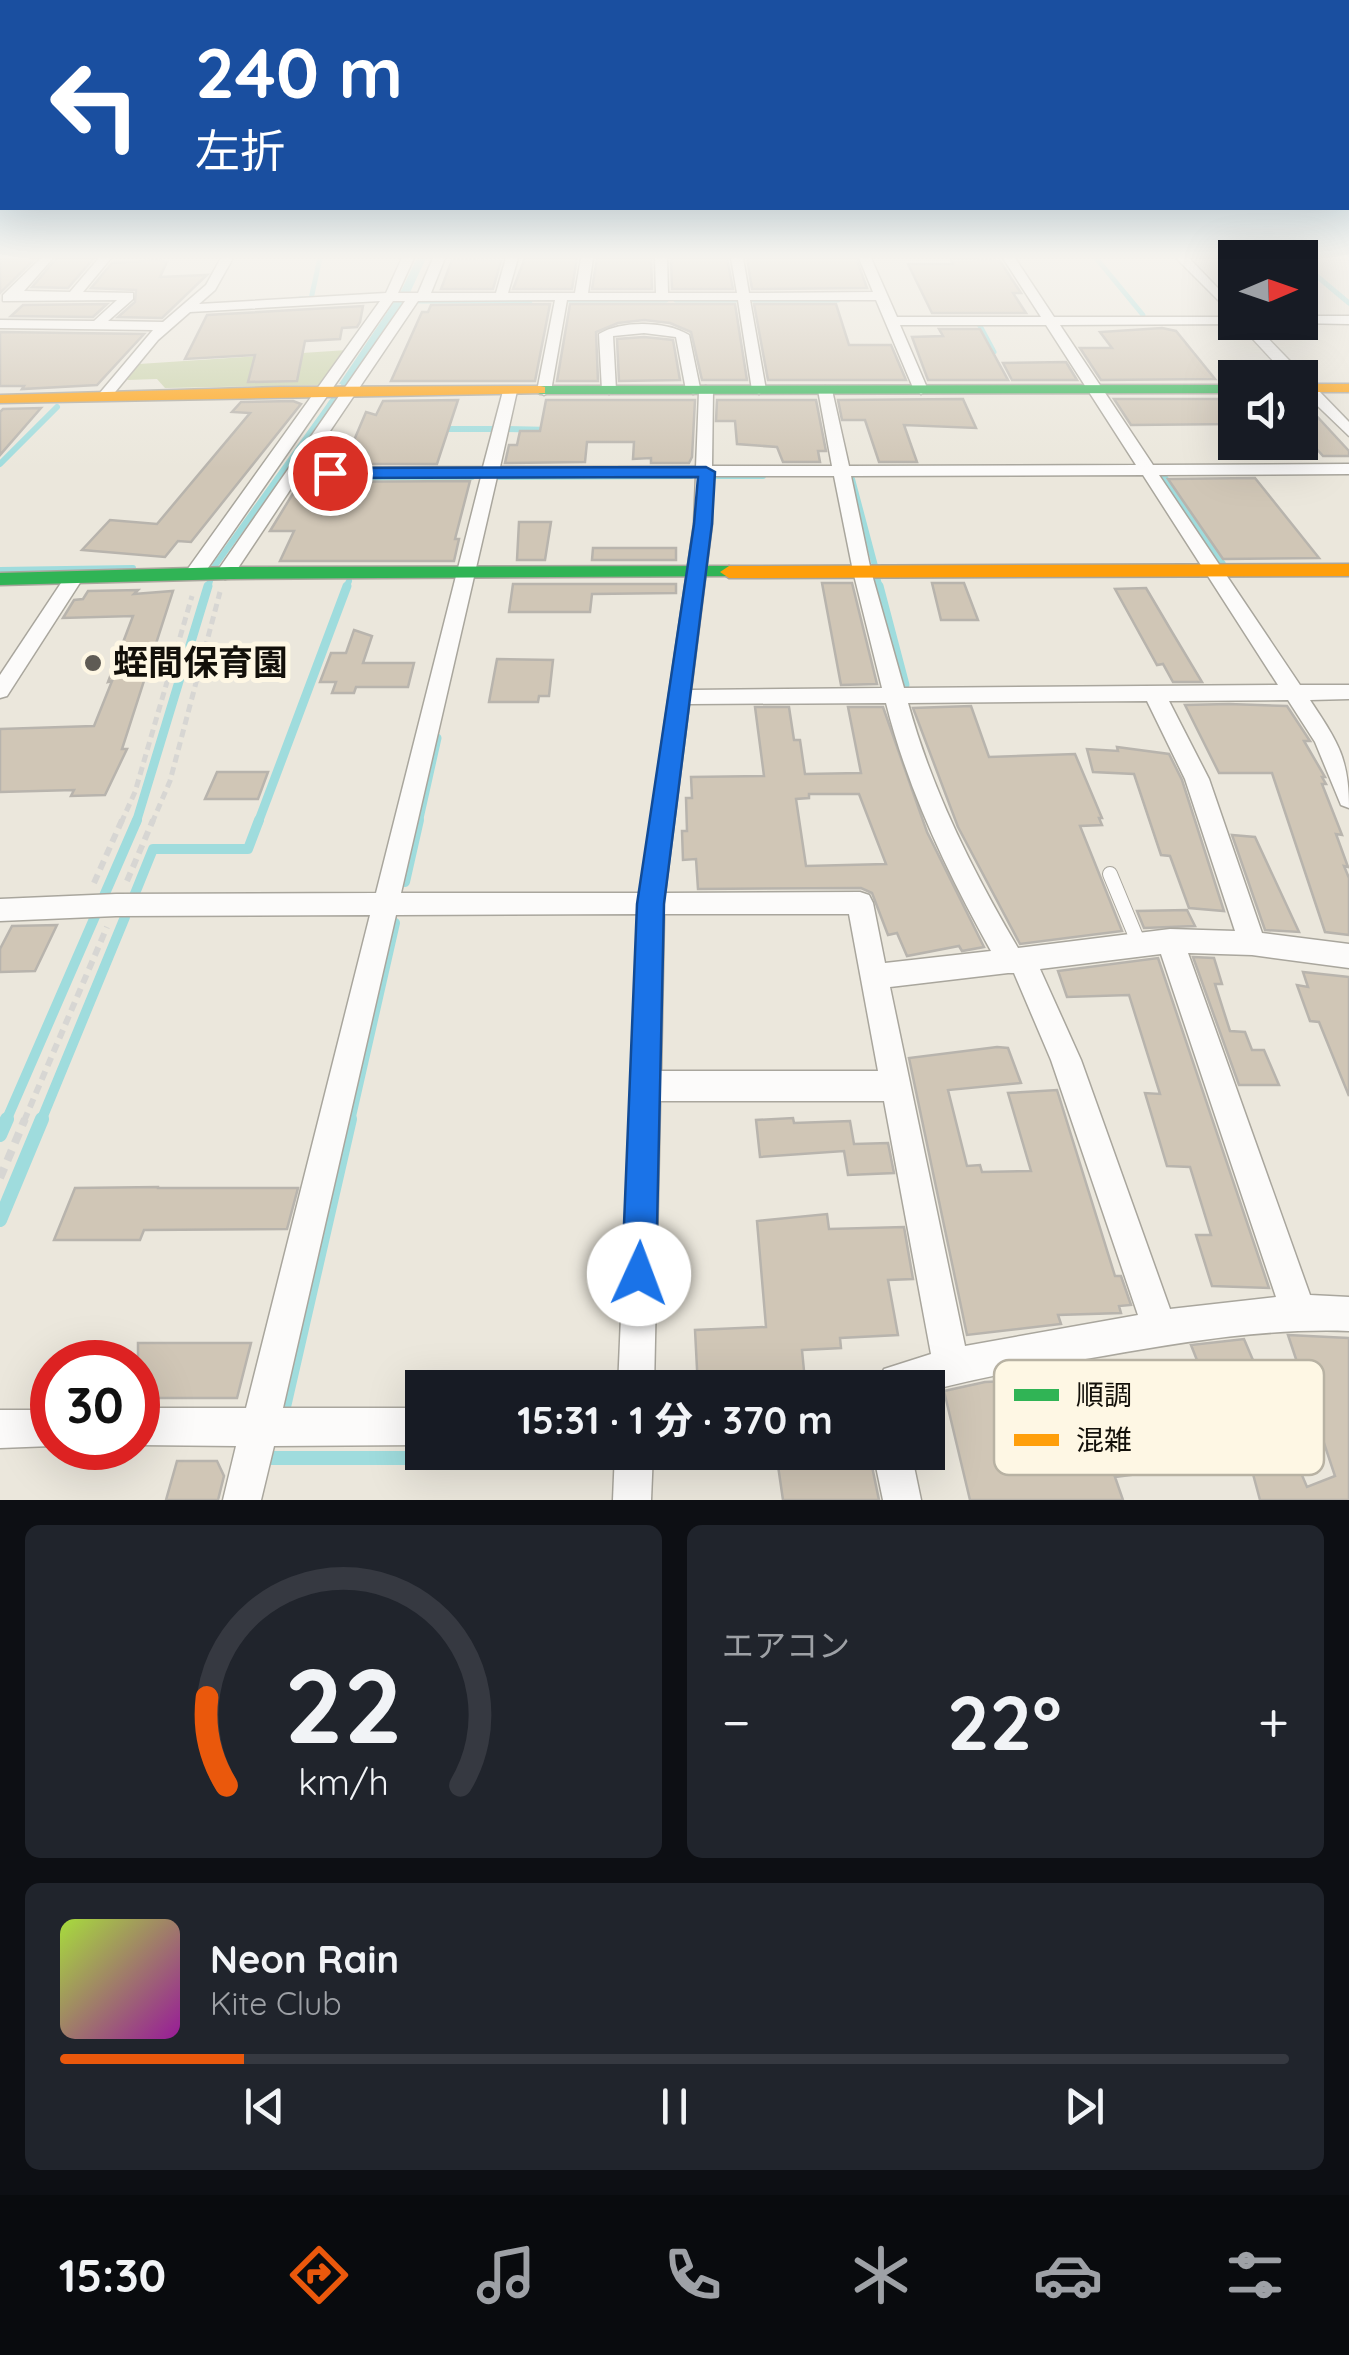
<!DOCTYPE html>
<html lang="ja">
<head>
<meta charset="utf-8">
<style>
	:root { --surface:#171b24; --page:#20242c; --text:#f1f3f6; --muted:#9ea1a6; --line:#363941; --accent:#ea580c }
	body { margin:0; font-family:Quicksand,"Noto Sans JP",sans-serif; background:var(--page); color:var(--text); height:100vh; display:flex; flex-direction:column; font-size:38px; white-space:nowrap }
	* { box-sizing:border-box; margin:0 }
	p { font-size:32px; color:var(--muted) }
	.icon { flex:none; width:55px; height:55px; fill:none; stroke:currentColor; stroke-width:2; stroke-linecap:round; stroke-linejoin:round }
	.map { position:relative; height:1500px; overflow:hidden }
	.side { display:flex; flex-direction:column; gap:25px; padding:25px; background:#0d0f14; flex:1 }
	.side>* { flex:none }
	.top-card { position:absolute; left:0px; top:0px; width:1350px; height:210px; box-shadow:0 10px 40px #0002; background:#1a4fa0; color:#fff; overflow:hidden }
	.needle { width:65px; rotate:88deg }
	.tools { position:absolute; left:1218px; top:240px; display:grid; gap:20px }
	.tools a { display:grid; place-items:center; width:100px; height:100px; border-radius:0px; background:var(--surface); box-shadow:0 10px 40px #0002; font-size:50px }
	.speed { position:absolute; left:30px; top:1340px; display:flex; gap:20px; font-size:50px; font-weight:700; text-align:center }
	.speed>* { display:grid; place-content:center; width:130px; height:130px; border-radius:50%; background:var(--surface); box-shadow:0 10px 40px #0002; line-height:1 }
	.speed .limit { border:15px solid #d22; background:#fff; color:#111 }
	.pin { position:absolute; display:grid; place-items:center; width:85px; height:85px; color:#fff; margin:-42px; border:5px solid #fff; border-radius:50%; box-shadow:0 2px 10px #0007 }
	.me { position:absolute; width:110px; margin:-55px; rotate:2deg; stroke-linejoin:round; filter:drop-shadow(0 0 8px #0008) }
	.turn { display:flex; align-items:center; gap:35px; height:210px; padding:0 30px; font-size:45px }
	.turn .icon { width:130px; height:130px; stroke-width:2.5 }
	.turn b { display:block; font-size:70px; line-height:85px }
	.big { font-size:75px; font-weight:800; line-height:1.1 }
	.side .card { flex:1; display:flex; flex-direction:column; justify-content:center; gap:15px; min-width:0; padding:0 35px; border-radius:15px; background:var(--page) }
	.side .dial { align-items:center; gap:0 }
	.dial svg { height:260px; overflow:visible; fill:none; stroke:var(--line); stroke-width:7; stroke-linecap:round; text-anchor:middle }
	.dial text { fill:var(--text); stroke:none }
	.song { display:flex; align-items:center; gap:30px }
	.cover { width:120px; height:120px; border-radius:15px; background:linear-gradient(135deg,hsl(80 70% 55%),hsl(300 70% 35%)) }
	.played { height:10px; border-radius:5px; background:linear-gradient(90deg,var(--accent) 15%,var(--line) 15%) }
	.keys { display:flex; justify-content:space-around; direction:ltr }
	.heat { display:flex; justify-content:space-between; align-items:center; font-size:55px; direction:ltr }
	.side .tiles { flex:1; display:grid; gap:25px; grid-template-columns:1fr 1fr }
	.card:last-child { grid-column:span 2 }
	.trip { position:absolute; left:405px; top:1370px; width:540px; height:100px; border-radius:0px; background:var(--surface); box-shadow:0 10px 40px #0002; font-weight:800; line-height:100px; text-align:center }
	.menu { display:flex; height:160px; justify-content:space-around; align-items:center; background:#090b0e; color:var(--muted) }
	.menu .icon { width:70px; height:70px }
	.menu .selected { color:var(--accent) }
	.menu b { font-size:45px; color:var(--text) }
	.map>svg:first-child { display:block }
	.forest { fill:#c9d2aa }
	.water { fill:#9fdcdd }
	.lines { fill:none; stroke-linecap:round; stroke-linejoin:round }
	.stream-far4 { stroke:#9fdcdd; stroke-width:5 }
	.stream-far3 { stroke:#9fdcdd; stroke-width:6 }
	.stream-far2 { stroke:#9fdcdd; stroke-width:9 }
	.stream-far1 { stroke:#9fdcdd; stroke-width:10 }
	.stream { stroke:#9fdcdd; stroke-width:14 }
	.building { fill:#d0c6b6; stroke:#b8b4ad; stroke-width:2.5; fill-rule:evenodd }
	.lane-casing { stroke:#a9a69d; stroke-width:16 }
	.street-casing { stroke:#a9a69d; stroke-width:3 }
	.fast-casing { stroke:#a9a69d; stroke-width:3 }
	.slow-casing { stroke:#a9a69d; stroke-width:3 }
	.path-far2 { stroke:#d7d6d3; stroke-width:5; stroke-dasharray:8 5; stroke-linecap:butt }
	.path-far1 { stroke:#d7d6d3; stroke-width:6; stroke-dasharray:9 6; stroke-linecap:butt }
	.path { stroke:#d7d6d3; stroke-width:8; stroke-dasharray:11 8; stroke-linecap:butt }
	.lane { stroke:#fcfbfa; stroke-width:14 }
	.street { fill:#fcfbfa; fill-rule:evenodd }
	.fast { fill:#30b455; fill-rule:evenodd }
	.slow { fill:#ff9f0a; fill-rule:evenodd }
	.route { fill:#1a73e8; stroke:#114b97; stroke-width:2.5 }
	.poi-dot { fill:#5f5b54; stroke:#fef7e4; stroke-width:4 }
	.labels { text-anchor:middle; stroke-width:10; stroke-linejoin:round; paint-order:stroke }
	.poi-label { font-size:35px; font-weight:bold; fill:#13100a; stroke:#fef7e4; text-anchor:start }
	.key { fill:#fef7e4; stroke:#b8b2a3; stroke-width:2.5 }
	.key-label { font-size:28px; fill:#13100a }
</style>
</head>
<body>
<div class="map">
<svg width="1349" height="1500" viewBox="0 0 1349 1500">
	<rect width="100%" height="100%" fill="#ebe7dc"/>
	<path class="forest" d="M347 350 322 385 165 388 157 379 127 380 139 364Z"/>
	<path class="water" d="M417 258H426L407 299 349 384H339L400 293Z"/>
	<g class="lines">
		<g class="stream-far4">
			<path d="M1096 258 1143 315"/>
			<path d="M1300 262 1349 303"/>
			<path d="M300 299H311L320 258"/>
			<path d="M569 300H666"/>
			<path d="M676 300H736"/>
			<path d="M754 300H838"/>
			<path d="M419 301H530"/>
			<path d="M979 324 994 352"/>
			<path d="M330 404 351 375"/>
		</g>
		<g class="stream-far3">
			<path d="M436 429H493"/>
			<path d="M505 429 552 430"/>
			<path d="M0 464 57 407"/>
			<path d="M1163 475 1223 564"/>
			<path d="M717 476H763"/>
			<path d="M496 477 691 476"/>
			<path d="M300 478 472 477"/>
			<path d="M852 479 875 566"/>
			<path d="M0 570 133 568"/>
			<path d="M877 577 880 588"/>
			<path d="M208 588 214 567 332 402"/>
			<path d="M346 588 349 581"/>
		</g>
		<g class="stream-far2">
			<path d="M879 586 905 685"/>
			<path d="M136 823 208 586"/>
			<path d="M258 823 347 586"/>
			<path d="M418 823 437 738"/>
		</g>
		<g class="stream-far1">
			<path d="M405 882 419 820"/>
			<path d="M134 896 153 849H248L259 820"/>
			<path d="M6 1121 137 820"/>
			<path d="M41 1121 125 917"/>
			<path d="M350 1121 395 923"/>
		</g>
		<g class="stream">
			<path d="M0 1135 7 1119"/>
			<path d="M0 1220 42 1119"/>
			<path d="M284 1407 350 1119"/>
			<path d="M270 1458H612"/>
		</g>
	</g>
	<g class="building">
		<path d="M0 258H36L0 293Z"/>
		<path d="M57 258H94L68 288 32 287Z"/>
		<path d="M525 258H577L572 289H513Z"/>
		<path d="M597 258H651L652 289H592Z"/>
		<path d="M671 258H727L733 289H672Z"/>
		<path d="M747 258H856L867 288 752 289Z"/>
		<path d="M950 258 1000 261 1021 293H1013L1026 313H932L908 264H953Z"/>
		<path d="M157 260 167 262 160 277 207 275 162 318 118 317 135 302 136 290 91 288 112 263Z"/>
		<path d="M452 260 501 261 493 289H441Z"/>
		<path d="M107 304 93 317 11 316 23 305Z"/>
		<path d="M550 304 535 381H391L422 312H428L431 305Z"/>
		<path d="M570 304H735L747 380H702L691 332 670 323 644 320 618 323 596 332 598 381H557Z"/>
		<path d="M754 304H836L849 345H891L906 380H768Z"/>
		<path d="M363 306 360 322 357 327 342 328 340 339 305 341 297 381 248 382 255 355 185 359 207 315Z"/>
		<path d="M1162 328 1176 331 1215 379 1101 380 1080 348H1112L1100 332Z"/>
		<path d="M939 329H980L1008 380H928L912 337 943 336Z"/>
		<path d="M0 332 144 334 97 385 22 389 24 386H0Z"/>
		<path d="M644 337 673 340 680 380 619 381 617 339Z"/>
		<path d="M1066 362 1077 380H1012L1003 363Z"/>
		<path d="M1300 398 1349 451V456H1323L1300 430Z"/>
		<path d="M963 399 976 428 904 425 917 462H879L865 420H842L838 400Z"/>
		<path d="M1114 399H1231L1235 404V424L1131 425Z"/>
		<path d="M458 400 437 464H344L366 412 376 415 383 401Z"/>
		<path d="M546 400H695L692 457 689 463H651V458L633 459 634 442H587L585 462 505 463 509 445H517L520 431H540Z"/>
		<path d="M717 400H816L826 451H818L820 462H783L777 447 737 444 735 421H716Z"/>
		<path d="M293 401 301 404 191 542 178 541 165 557 82 550 110 520 157 524 250 413 232 412 241 402Z"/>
		<path d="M41 408 0 455V412L3 409Z"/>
		<path d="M1255 478 1319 558 1223 559 1168 479Z"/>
		<path d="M470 481 455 539H459L454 561H280L294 531H270L300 482Z"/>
		<path d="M519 522H551L545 560H517Z"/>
		<path d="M593 548H676V560H592Z"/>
		<path d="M822 583H852L877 684 841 685Z"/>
		<path d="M932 583H964L978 620H941Z"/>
		<path d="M513 584H676V593L592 594 590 612H509Z"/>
		<path d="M1146 588 1172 632 1202 682H1173L1163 664 1157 665 1115 589Z"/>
		<path d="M138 590 134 594 173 591 122 749H127L105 795 71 796 74 790 0 792V729L94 726 112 681 108 682 133 616 63 618 74 600 83 599 88 591Z"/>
		<path d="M354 630 372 636 363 663H414L408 687H356L354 693H332L336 682H320L331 653H346Z"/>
		<path d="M497 659 553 660 549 696H539L538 702H489Z"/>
		<path d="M1229 704 1287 706 1310 741H1304L1325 777H1322L1326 784H1322L1342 835 1336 834 1348 867 1344 866 1349 878V935L1325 932 1272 773H1219L1185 705Z"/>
		<path d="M971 706 989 757 1075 754 1102 818H1099L1102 825 1080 826 1122 931 1020 944 958 827 913 708Z"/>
		<path d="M755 707H789L794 740H800L805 774 861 773 848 707H883L927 832 984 947 962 951 959 946 907 956 897 933 888 935 872 893 861 888 698 889 696 859 683 860 682 831H687L686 798H692L691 777 764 776ZM809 794H859L886 864 806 866 796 799 809 798Z"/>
		<path d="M1117 747 1169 754 1182 780 1224 911 1189 908 1170 856 1161 855 1134 774 1093 772 1087 749 1118 751Z"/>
		<path d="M217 772H268L258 799H205Z"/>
		<path d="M1232 835 1255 837 1299 932 1265 930Z"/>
		<path d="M1187 910 1195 926 1144 928 1137 911Z"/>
		<path d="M57 925 35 971 0 972V949L12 926Z"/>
		<path d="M1193 957 1214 958 1222 984H1215L1230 1031 1245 1032 1252 1050H1264L1279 1085H1239Z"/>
		<path d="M1158 958 1269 1288 1212 1286 1196 1235H1211L1190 1167 1167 1166 1145 1093 1160 1094 1129 995 1067 997 1058 971Z"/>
		<path d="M1303 972 1349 977V1096L1319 1022 1310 1021 1297 985 1308 987Z"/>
		<path d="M997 1047 1008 1048 1021 1083 948 1090 967 1166 980 1165 982 1172 1031 1171 1008 1093 1057 1090 1115 1276H1121L1131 1305 1119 1306 1121 1313 1058 1315 1061 1324 967 1335 909 1058Z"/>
		<path d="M793 1118 794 1123 850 1121 854 1144 888 1143 894 1173 848 1175 844 1151 760 1157 756 1120Z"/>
		<path d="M158 1187V1188H298L287 1229 144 1230 140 1240H54L75 1188Z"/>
		<path d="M827 1214 829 1229 904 1227 913 1279 888 1280 898 1335 840 1338 841 1348 802 1350 805 1381 770 1383 771 1388H698L695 1330 766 1327 757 1221Z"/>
		<path d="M1288 1335 1349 1338V1500H1260L1250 1463 1238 1464 1191 1345 1244 1339 1307 1487 1335 1476Z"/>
		<path d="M138 1343H251L237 1398H138Z"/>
		<path d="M1099 1377 1131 1475 1115 1477 1123 1500H970L944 1391 985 1382Z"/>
		<path d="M776 1452H869L879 1500H783Z"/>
		<path d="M177 1461H217L224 1476 218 1500H166Z"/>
	</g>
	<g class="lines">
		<defs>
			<path id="lane" d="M1110 874 1139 944"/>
			<g id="street">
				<path d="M41 258H53L24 291 70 292 99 258H111L83 292 133 293V299L108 321 163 322 206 285 221 258H233L215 290 199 304 386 293 402 258H414L398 293H418L433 258H445L431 293H496L506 258H518L508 293H575L581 258H593L588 293H656L655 258H667L668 293H737L731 258H743L749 293 873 292 859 258H871L897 317H1041L1003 258H1015L1054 317H1235V322H1252L1349 422V436L1300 389V378H1289L1239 324 1060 325 1153 465 1349 464V474L1159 475 1300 685H1349V699L1310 700C1337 741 1349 757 1349 808L1341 805 1315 742 1288 700 1169 701 1209 779 1262 933 1349 944V968L1252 955 1188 953 1310 1295 1349 1297V1331C1265 1328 1185 1342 1103 1356 1044 1366 985 1376 928 1391V1388H874L884 1369 931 1354 884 1101H660L654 1388H618L638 914 396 915 283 1408H422V1445L274 1446 261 1500H223L236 1446 138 1445V1408H246L370 915 116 916 0 921V899L116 894 376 893 481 477 298 478 232 577 225 579 216 573 405 301H393L201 578H187V570L380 301 190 312 158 340 111 397 106 398 99 394 153 330 0 328V320L94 321 117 300 3 301V295ZM555 300 537 391 544 395 551 391 567 300H738L752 390 759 394 766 390 750 300H876L914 390 921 394 928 390 900 325H1046L1136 465 849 466 832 390 825 386 818 390 832 466H712L713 390 706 386 700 388 689 335C666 321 622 320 599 334L602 390 609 394 616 390 613 336 644 333 676 337 686 390 693 394 699 392 696 467H500L517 391 510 387 503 391 483 467 305 468 418 301ZM1143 475 1278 685 904 688 871 571 851 476ZM696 476 694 524 640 893H401L497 477ZM712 476H834L853 571 882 688 691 690 712 524ZM1147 701 1185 779 1235 931 1170 929 1018 948C972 870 932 790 908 703ZM886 703C908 790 947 872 991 951L885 963 873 903 869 895 860 892 665 893 689 704ZM664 914H849L878 1071H661ZM1161 954 1276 1297 1170 1309 1081 1060 1040 969ZM1008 973H1014L1051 1060 1138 1315 965 1346 890 987Z"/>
				<path d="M1176 258H1189L1235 306V317Z"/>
				<path d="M1300 316H1349V324L1295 323 1300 322Z"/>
				<path d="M74 572 83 578 7 696 0 698V675L67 574Z"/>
				<path d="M0 1410H52V1446L0 1448Z"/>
				<path d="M615 1452H653L651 1500H613Z"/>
				<path d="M873 1452H911L921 1500H883Z"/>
			</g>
			<g id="fast">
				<path d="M1235 385V393L540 394 533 390 540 386Z"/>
				<path d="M729 566 738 572 736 576 231 579 0 585V573L231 567Z"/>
			</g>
			<g id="slow">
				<rect x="1300" y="384" width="49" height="8"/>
				<path d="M540 386 545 387V393L0 403V395L280 387Z"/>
				<path d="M1349 564V576L729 578 720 572 729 566Z"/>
			</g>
		</defs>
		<use href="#lane" class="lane-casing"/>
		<use href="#street" class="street-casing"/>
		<use href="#fast" class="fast-casing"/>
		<use href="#slow" class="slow-casing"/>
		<g class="path-far2">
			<path d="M121 823 135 792 192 596"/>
			<path d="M152 823 170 781 220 592"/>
		</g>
		<g class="path-far1">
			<path d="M127 881 153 820"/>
			<path d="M94 883 122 820"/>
			<path d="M24 1121 107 927"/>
		</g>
		<path class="path" d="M0 1178 25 1119"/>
		<use href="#lane" class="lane"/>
		<use href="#street" class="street"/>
		<use href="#fast" class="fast"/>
		<use href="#slow" class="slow"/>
	</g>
	<linearGradient id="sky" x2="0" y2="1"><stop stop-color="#8bc4e4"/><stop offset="0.55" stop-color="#f6f4ef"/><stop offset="1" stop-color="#f6f4ef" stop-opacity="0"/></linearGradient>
	<rect width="1349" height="468" fill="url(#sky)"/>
	<path class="route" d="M706 467 715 472 712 524 664 904 656 1274 651 1286 639 1291 627 1286 622 1274 637 904 694 524 698 477 330 478 322 473 330 468Z"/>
	<circle class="poi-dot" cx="93" cy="663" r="10"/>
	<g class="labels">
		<g class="poi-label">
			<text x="113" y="675">蛭間保育園</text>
		</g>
	</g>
	<rect x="994" y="1360" width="330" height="115" rx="15" class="key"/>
	<rect x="1014" y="1389" width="45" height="12" fill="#30b455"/>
	<rect x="1014" y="1434" width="45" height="12" fill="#ff9f0a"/>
	<g class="key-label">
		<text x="1076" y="1405">順調</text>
		<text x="1076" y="1450">混雑</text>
	</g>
</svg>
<div class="tools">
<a><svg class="needle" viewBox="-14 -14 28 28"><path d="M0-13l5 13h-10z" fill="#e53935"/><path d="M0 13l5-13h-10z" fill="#9ea1a6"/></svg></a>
<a><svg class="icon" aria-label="sound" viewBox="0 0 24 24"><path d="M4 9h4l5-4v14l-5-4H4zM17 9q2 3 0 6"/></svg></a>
</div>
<div class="speed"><div class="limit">30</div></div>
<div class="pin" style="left:330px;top:473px;background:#d93025"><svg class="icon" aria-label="arrive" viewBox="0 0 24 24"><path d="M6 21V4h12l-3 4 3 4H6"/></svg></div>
<svg class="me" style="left:639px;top:1274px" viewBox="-20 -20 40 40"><circle r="19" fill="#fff"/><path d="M0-13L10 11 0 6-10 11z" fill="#1a73e8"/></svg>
<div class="trip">15:31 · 1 分 · 370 m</div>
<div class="top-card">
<div class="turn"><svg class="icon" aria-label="left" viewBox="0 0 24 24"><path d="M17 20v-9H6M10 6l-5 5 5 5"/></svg><div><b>240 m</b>左折</div></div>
</div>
</div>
<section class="side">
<div class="tiles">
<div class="card dial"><svg viewBox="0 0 100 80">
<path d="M14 69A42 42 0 1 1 86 69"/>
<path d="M14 69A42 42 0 0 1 8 42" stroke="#ea580c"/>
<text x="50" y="56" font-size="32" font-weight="700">22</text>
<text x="50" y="72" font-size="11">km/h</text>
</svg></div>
<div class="card"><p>エアコン</p>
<div class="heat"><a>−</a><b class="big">22°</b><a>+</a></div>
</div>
<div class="card">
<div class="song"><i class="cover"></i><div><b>Neon Rain</b><p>Kite Club</p></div></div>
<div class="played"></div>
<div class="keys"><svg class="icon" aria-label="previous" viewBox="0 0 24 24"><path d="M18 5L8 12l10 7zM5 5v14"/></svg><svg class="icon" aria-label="pause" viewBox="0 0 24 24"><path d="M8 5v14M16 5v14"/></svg><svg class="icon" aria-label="next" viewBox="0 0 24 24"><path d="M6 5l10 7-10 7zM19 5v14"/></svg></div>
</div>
</div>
</section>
<nav class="menu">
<b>15:30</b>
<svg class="icon selected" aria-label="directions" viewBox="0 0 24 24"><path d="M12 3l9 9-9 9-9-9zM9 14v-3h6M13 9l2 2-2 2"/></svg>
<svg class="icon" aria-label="music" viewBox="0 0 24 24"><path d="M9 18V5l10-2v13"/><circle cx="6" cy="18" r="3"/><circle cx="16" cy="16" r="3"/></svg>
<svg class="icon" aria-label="phone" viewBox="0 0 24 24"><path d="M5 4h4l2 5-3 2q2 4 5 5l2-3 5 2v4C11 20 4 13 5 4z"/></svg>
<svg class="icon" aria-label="climate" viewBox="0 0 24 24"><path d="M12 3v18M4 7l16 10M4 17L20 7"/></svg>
<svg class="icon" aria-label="car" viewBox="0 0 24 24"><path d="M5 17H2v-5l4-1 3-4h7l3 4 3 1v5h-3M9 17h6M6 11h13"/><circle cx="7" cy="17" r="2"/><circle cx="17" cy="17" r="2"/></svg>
<svg class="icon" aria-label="filters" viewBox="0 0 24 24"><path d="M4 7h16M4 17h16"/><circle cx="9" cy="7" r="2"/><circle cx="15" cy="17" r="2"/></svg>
</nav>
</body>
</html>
